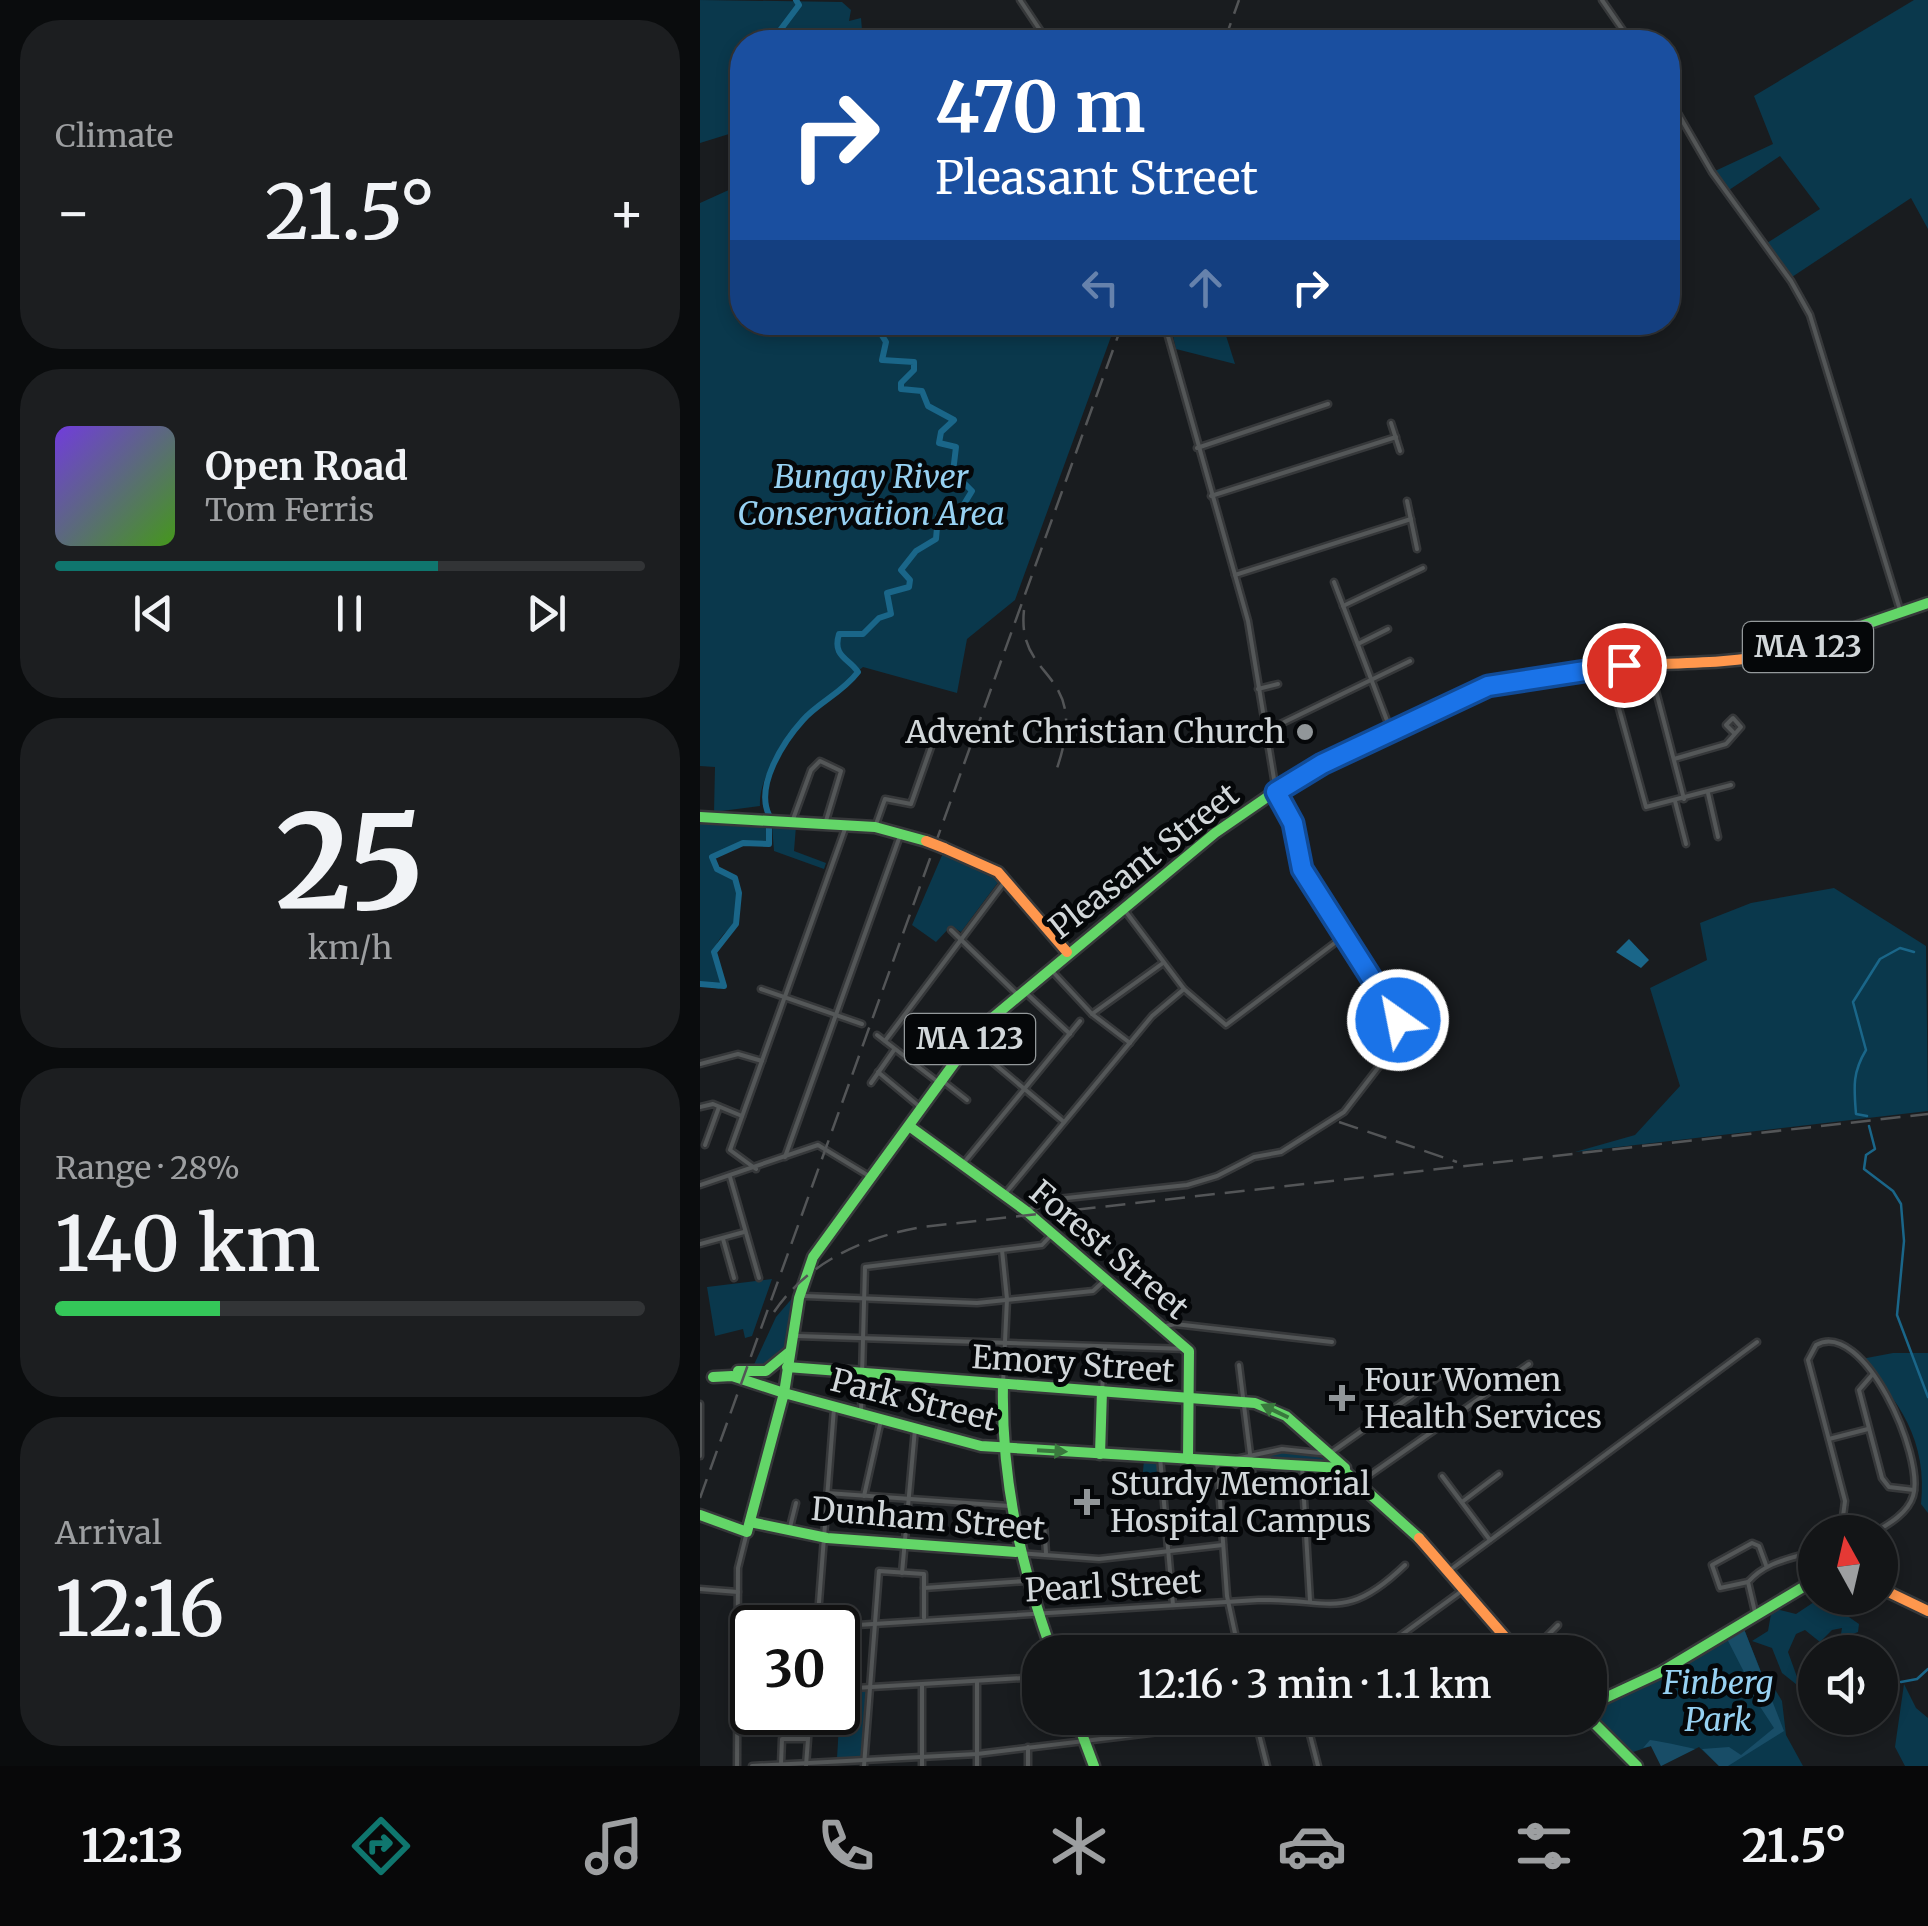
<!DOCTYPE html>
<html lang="en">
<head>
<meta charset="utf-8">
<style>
	:root { --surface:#131517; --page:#1c1e20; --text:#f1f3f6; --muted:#9d9fa1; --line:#323436; --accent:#0f766e }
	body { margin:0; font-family:Merriweather,serif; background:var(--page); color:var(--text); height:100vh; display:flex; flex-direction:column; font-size:38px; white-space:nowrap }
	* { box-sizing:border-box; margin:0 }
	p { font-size:32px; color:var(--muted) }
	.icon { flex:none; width:55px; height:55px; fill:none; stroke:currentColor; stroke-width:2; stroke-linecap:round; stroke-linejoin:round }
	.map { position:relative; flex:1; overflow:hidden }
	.side { display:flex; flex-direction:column; gap:20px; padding:20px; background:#0a0c0d; width:700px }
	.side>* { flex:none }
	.top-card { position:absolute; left:30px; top:30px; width:950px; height:305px; border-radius:40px; box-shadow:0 5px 15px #0003,0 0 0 2px var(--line); background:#1a4fa0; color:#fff; overflow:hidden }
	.needle { width:65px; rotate:352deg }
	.buttons { position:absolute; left:1098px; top:1515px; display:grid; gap:20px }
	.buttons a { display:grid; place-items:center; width:100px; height:100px; border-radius:50%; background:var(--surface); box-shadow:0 5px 15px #0003,0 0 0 2px var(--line); font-size:50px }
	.speed { position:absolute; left:30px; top:1605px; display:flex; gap:20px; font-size:50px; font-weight:700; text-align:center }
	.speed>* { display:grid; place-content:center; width:130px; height:130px; border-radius:50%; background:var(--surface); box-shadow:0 5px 15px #0003,0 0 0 2px var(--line); line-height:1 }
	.speed .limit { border:5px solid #111; border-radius:15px; background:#fff; color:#111 }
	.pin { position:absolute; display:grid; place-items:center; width:85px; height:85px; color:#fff; margin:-42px; border:5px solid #fff; border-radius:50%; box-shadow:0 2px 10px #0007 }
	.me { position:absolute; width:110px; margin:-55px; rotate:327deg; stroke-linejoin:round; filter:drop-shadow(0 0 8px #0008) }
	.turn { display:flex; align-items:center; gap:35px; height:210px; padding:0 40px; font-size:45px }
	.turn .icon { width:130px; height:130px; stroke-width:2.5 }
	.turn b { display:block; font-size:70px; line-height:85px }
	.lanes { display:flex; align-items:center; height:95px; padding:0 40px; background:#0003; justify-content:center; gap:50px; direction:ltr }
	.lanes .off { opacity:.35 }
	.big { font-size:75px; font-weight:600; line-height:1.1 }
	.side .card { flex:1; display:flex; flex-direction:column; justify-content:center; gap:15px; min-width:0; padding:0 35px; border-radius:40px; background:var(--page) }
	.side .dial { align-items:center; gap:0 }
	.dial b { font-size:130px; line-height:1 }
	.song { display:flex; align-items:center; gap:30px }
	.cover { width:120px; height:120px; border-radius:15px; background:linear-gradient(135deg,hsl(260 70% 55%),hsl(100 70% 35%)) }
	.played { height:10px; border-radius:5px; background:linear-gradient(90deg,var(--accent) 65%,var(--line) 65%) }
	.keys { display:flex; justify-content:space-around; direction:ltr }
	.heat { display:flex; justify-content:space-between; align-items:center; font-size:55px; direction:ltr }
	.charge { height:15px; border-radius:8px; background:linear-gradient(90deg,#34c759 28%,var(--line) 0) }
	.trip { position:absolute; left:322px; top:1635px; width:585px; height:100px; border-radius:40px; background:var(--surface); box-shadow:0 5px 15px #0003,0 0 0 2px var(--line); font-weight:600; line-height:100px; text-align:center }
	.menu { display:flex; height:160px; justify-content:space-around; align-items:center; background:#080809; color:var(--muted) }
	.menu .icon { width:70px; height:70px }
	.menu .selected { color:var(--accent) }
	.menu b { font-size:45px; color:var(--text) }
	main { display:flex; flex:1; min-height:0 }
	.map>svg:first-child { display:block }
	.green { fill:#0a384c }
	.forest { fill:#184d67 }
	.water { fill:#1a6689 }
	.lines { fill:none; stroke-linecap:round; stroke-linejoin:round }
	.stream { stroke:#1a6689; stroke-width:2.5 }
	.river { stroke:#1a6689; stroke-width:6 }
	.street-casing { stroke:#36383a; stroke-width:9 }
	.fast-casing { stroke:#36383a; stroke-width:15 }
	.slow-casing { stroke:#36383a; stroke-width:15 }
	.street { stroke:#545758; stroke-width:4 }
	.fast { stroke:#63d668; stroke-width:10 }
	.slow { stroke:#ff974d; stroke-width:10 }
	.rail { stroke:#535557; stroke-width:2.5; stroke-dasharray:20 10; stroke-linecap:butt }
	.slow-bridge-casing { stroke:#36383a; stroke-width:15; stroke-linecap:butt }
	.slow-bridge { stroke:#ff974d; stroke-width:10 }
	.oneway { fill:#39793d }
	.route-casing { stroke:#114b97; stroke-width:25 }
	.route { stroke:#1a73e8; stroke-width:18 }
	.poi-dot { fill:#919699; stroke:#050709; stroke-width:4 }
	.labels { text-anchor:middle; stroke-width:10; stroke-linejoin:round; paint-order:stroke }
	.shield { fill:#050709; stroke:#94999b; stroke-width:2.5 }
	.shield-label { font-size:30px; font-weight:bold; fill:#d2d7da }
	.park-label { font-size:32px; font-style:italic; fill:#97d1f2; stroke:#050709 }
	.poi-label { font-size:32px; fill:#d2d7da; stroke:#050709; text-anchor:start }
	.street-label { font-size:32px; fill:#d2d7da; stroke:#050709 }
</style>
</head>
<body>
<main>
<section class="side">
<div class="card"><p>Climate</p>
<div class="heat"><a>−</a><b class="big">21.5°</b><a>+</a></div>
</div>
<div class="card">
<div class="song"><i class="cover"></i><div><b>Open Road</b><p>Tom Ferris</p></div></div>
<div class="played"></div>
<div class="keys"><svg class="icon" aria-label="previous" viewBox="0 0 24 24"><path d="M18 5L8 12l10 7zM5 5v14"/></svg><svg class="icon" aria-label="pause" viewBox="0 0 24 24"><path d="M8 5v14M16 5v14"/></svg><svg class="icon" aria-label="next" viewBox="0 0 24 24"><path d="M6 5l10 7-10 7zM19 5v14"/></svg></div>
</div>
<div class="card dial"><b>25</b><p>km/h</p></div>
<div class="card"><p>Range · 28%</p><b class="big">140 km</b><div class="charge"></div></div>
<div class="card"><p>Arrival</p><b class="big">12:16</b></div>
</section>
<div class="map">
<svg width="1228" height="1766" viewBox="0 0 1228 1766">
	<rect width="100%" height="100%" fill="#191c1f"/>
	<g class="green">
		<path d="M0 0 142 2 151 10 149 21 161 18 163 42H42V130L0 143Z"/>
		<path d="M1214 0H1228V229L1211 198 1092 277 1067 243 1120 209 1080 156 1029 190 1015 171 1073 144 1054 96Z"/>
		<path d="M42 184V322L416 323 315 600 267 639 257 693 163 667C129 695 57 757 60 806L14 812 15 767 0 766V203Z"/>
		<path d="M470 323H522L535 364 476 349Z"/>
		<path d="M0 820 69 825V844L43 843 12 857 17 869 35 878 39 893 36 924C13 939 7 957 25 981L19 989 0 984Z"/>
		<path d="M72 825 96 826 94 851 126 863 124 869 74 851Z"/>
		<path d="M243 853 284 869 299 881 261 932 251 926 236 942 212 925Z"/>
		<path d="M1134 888 1226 946 1228 1111 875 1152 935 1135 980 1086 950 988 1007 960 1000 923 1051 903Z"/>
		<path d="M72 1279 52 1336 45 1338 43 1329 15 1336 7 1287Z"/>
		<path d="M95 1295C88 1336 94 1355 51 1371L76 1317Z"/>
		<path d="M1193 1353H1228V1513L1221 1504C1228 1444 1200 1396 1156 1360Z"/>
		<path d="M594 1451 630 1460 627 1464 554 1457Z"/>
		<path d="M444 1460 457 1461V1488H447L442 1482Z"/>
		<path d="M1120 1598H1147L1146 1615 1159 1624 1158 1632 1150 1635 1159 1644 1158 1649 1138 1652 1142 1628 1132 1630 1120 1642 1105 1630 1096 1634 1088 1652 1101 1688 1082 1673 1072 1648 1052 1641 1068 1631 1072 1608 1096 1614Z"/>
		<path d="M1042 1624 1064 1679 1070 1681 1082 1701 1086 1735 1103 1766H1019L999 1747 961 1766 951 1746 930 1753 890 1712 913 1696 974 1669Z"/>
		<path d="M1204 1684 1216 1708 1228 1718V1766H1205L1195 1747Z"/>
		<path d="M166 1691 162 1757 137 1758 141 1692Z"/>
	</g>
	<g class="forest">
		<path d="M1042 1624 1084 1731 1028 1766H1019L1002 1749 1029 1747 1041 1755 1074 1728 1040 1676 1044 1672 1025 1635Z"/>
		<path d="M950 1740C964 1742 978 1745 995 1749L961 1766 951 1746 943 1748Z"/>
	</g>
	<path class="water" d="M929 939 949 960 941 968 916 952Z"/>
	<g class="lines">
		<g class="stream">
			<path d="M1167 1116 1156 1114C1154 1088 1152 1073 1166 1050L1153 1002 1180 959 1200 948 1214 952"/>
			<path d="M1169 1126 1175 1149 1166 1155 1164 1169 1193 1191 1201 1204 1204 1241 1197 1315 1228 1397"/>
			<path d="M1201 1682 1217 1679 1228 1669"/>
		</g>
		<g class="river">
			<path d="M78 42V33L99 5 96 0"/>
			<path d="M69 815C55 786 83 742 103 720 119 702 142 693 158 672 149 658 132 657 139 634H163L179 618 191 614 187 593 209 587 210 580 201 570 216 551 236 539 238 516 247 512 258 514 272 491 253 472 256 447 239 443 241 432 254 420 228 406 222 391 201 389V383L214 370V362L182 360 186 342 178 329 183 322"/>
			<path d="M0 984 24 986 14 952 36 924 39 893 35 878 17 869 12 857 43 843 69 844V825"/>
		</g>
		<defs>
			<g id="street">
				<path d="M320 0 348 42"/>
				<path d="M902 0 931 42"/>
				<path d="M968 96 1012 172 1091 281 1110 315 1200 610"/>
				<path d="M691 423 700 451"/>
				<path d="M497 448 628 404"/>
				<path d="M511 496 696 437"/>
				<path d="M707 501 717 549"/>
				<path d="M535 575 711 519"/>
				<path d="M634 582 691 731"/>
				<path d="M643 606 723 568"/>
				<path d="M658 644 688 629"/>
				<path d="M950 668 984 799"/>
				<path d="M909 672 946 807 1031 785"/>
				<path d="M558 689 578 684"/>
				<path d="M564 732 710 661"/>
				<path d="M974 759 1026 744 1041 727 1033 718 1026 725 1033 732"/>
				<path d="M1008 793 1018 837"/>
				<path d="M975 801 986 844"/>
				<path d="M92 822 111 770 120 761 141 771 125 824"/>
				<path d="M175 827 185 799 211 804 238 727"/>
				<path d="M426 912 484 989 526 1025 644 936"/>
				<path d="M251 930 318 995"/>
				<path d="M353 972 392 1014 430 1043"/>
				<path d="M61 989 162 1024"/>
				<path d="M326 993 370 1034"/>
				<path d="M392 1014 463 963"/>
				<path d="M177 1035 238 1082"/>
				<path d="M185 1041 305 881"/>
				<path d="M272 1045 364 1122"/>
				<path d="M0 1064 38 1054 62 1061"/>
				<path d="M178 1072 220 1107"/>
				<path d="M244 1082 267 1100"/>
				<path d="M171 1083 194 1050"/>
				<path d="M0 1107 13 1104 42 1116"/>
				<path d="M5 1145 19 1107"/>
				<path d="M85 1157 201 833"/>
				<path d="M262 1165 380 1021"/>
				<path d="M56 1169 30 1150 146 826"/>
				<path d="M30 1177 59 1278"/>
				<path d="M0 1185 118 1145 169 1176"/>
				<path d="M304 1195 452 1016 484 989"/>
				<path d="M328 1210 348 1200 487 1185 517 1176 554 1157 581 1152 644 1112 701 1038 698 1021 602 869 593 823 576 791 548 621 464 322"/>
				<path d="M23 1239 34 1278"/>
				<path d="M0 1244 44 1232"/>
				<path d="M302 1250 307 1299 303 1384"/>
				<path d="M105 1296 277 1303 393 1291 405 1280"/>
				<path d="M462 1327 475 1324 632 1342"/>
				<path d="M97 1336 487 1349"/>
				<path d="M539 1365 554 1486"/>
				<path d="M1172 1375 1159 1390 1182 1478 1189 1487 1214 1490"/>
				<path d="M402 1391 405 1348"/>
				<path d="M0 1404V1456"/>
				<path d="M161 1412 165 1267 342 1245 353 1233"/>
				<path d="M1129 1439 1168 1429"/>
				<path d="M460 1457 473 1605"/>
				<path d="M517 1460 527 1596 539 1652"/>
				<path d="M531 1460 582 1449 629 1454 748 1370"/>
				<path d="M602 1466 610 1601"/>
				<path d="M742 1476 790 1540"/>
				<path d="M660 1482 829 1364"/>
				<path d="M127 1493 309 1506"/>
				<path d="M164 1496 181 1420"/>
				<path d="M762 1502 799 1474"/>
				<path d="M344 1523 346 1553"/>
				<path d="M90 1527 96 1503"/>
				<path d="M1141 1532 1145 1501 1108 1360 1116 1345C1163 1318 1225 1456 1213 1496 1208 1513 1189 1524 1175 1532"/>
				<path d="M318 1553 399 1559 523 1545"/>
				<path d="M750 1570 1057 1342"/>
				<path d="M202 1573 215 1429"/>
				<path d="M1048 1582 1020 1588 1012 1565 1052 1543 1059 1546 1066 1565"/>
				<path d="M224 1588 325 1581"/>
				<path d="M0 1589 38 1592"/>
				<path d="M1055 1612 1048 1582C1067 1561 1090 1559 1115 1551"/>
				<path d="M109 1628 558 1600C630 1598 645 1623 705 1565"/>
				<path d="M117 1628 134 1408"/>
				<path d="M38 1632 52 1631"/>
				<path d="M678 1652 763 1590"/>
				<path d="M831 1652 858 1625"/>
				<path d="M138 1689 340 1677"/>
				<path d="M37 1695 52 1694"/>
				<path d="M555 1718 567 1766"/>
				<path d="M607 1723 618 1766"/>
				<path d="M81 1764 82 1739H106"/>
				<path d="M37 1766 38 1568 47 1532"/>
				<path d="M52 1766 277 1754 467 1731 706 1718"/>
				<path d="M106 1766 110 1712"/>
				<path d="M164 1766 179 1571 224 1574V1618"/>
				<path d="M222 1766V1686"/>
				<path d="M277 1766V1681"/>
				<path d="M328 1766V1747"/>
			</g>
			<g id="fast">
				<path d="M1082 653 1228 603"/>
				<path d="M0 817 175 827 226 841"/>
				<path d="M209 1126 326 1211 489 1351 488 1459"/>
				<path d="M87 1367 555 1403 586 1416 645 1468"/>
				<path d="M38 1371H66L88 1353"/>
				<path d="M13 1377 32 1376 84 1393 99 1298 113 1257 279 1029 515 833 576 791 691 731 781 692"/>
				<path d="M303 1384C301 1479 320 1563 352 1652"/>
				<path d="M400 1454 402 1391"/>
				<path d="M0 1515 47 1532 84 1393 281 1446 641 1468 719 1538"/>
				<path d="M50 1522 127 1538 316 1552"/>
				<path d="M890 1705 961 1672 1115 1580"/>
				<path d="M376 1718 394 1766"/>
				<path d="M889 1718 937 1766"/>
			</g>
			<g id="slow">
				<path d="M781 692C874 651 985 674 1082 653"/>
				<path d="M244 848 298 872 367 952"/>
				<path d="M719 1538 818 1652"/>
				<path d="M1180 1588 1228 1611"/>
			</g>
		</defs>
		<use href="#street" class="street-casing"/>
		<use href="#fast" class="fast-casing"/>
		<use href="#slow" class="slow-casing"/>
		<use href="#street" class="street"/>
		<use href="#fast" class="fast"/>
		<use href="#slow" class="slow"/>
		<g class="rail">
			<path d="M524 42 539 0"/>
			<path d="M324 610C316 684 393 667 356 771"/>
			<path d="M639 1122 757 1162"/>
			<path d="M74 1312C108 1262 164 1237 222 1227L1228 1114"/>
			<path d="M0 1498 423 322"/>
		</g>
		<defs>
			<path id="slow-bridge" d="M226 841 244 848"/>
		</defs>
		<use href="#slow-bridge" class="slow-bridge-casing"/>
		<use href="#slow-bridge" class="slow-bridge"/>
	</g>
	<defs><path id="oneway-solid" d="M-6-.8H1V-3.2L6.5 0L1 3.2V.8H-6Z" transform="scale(2.5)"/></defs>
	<g class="oneway">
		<use href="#oneway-solid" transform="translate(575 1411) rotate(-154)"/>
		<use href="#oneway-solid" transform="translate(352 1451) rotate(3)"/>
	</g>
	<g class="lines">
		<defs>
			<path id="route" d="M698 1020 602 869 593 823 576 792 622 764 788 686 924 665"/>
		</defs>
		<use href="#route" class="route-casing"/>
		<use href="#route" class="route"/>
	</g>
	<g class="poi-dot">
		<circle cx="605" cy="732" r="10"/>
		<path d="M637 1383h10v10h10v10h-10v10h-10v-10h-10v-10h10z"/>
		<path d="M382 1487h10v10h10v10h-10v10h-10v-10h-10v-10h10z"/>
	</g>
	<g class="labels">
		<g class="shield">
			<rect x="1043" y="622" width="130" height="50" rx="8"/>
			<rect x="205" y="1014" width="130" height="50" rx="8"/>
		</g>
		<g class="shield-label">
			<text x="1108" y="657">MA 123</text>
			<text x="270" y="1049">MA 123</text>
		</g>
		<g class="park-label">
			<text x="171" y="488">Bungay River<tspan x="171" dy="37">Conservation Area</tspan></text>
			<text x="1018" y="1694">Finberg<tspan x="1018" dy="37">Park</tspan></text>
		</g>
		<g class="poi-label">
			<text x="585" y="743" text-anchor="end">Advent Christian Church</text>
			<text x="664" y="1391">Four Women<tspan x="664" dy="37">Health Services</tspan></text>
			<text x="410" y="1495">Sturdy Memorial<tspan x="410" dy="37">Hospital Campus</tspan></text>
		</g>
		<g class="street-label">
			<text transform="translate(444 861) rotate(-38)" y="11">Pleasant Street</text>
			<text transform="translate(409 1250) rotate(40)" y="11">Forest Street</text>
			<text transform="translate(373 1364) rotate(4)" y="11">Emory Street</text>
			<text transform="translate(214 1400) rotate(14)" y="11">Park Street</text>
			<text transform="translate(228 1519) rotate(5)" y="11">Dunham Street</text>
			<text transform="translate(413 1586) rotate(-3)" y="11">Pearl Street</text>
		</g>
	</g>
</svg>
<div class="buttons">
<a><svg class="needle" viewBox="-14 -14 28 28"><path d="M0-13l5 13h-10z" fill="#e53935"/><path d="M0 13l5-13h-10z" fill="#9d9fa1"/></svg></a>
<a><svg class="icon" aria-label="sound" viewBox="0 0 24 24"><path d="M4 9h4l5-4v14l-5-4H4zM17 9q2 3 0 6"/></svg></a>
</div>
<div class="speed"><div class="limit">30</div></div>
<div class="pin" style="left:924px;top:665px;background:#d93025"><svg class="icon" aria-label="arrive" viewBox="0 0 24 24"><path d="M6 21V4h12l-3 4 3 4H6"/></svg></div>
<svg class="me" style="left:698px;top:1020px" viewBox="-20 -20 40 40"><circle r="17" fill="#1a73e8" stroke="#fff" stroke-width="3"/><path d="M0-11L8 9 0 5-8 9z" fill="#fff"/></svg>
<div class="trip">12:16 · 3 min · 1.1 km</div>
<div class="top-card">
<div class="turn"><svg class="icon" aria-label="right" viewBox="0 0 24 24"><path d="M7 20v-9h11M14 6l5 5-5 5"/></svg><div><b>470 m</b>Pleasant Street</div></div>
<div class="lanes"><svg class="icon off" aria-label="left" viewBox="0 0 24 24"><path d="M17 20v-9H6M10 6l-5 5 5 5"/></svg><svg class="icon off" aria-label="ahead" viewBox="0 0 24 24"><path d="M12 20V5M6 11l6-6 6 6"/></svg><svg class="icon" aria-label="right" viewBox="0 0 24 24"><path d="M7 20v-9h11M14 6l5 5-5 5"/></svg></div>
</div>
</div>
</main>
<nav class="menu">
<b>12:13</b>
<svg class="icon selected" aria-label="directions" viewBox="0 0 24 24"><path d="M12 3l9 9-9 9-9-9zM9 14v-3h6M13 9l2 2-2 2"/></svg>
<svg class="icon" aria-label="music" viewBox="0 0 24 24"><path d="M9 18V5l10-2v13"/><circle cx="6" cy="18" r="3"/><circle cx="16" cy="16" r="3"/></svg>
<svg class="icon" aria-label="phone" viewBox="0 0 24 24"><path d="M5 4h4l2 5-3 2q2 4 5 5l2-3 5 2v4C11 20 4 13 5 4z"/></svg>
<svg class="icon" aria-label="climate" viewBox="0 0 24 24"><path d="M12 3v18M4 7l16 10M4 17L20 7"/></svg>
<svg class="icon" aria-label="car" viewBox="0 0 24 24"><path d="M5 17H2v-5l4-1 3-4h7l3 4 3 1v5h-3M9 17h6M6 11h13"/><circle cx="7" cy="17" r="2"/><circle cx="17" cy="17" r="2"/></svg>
<svg class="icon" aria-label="filters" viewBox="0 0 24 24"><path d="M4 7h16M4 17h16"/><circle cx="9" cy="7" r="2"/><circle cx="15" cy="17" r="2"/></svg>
<b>21.5°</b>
</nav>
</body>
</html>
